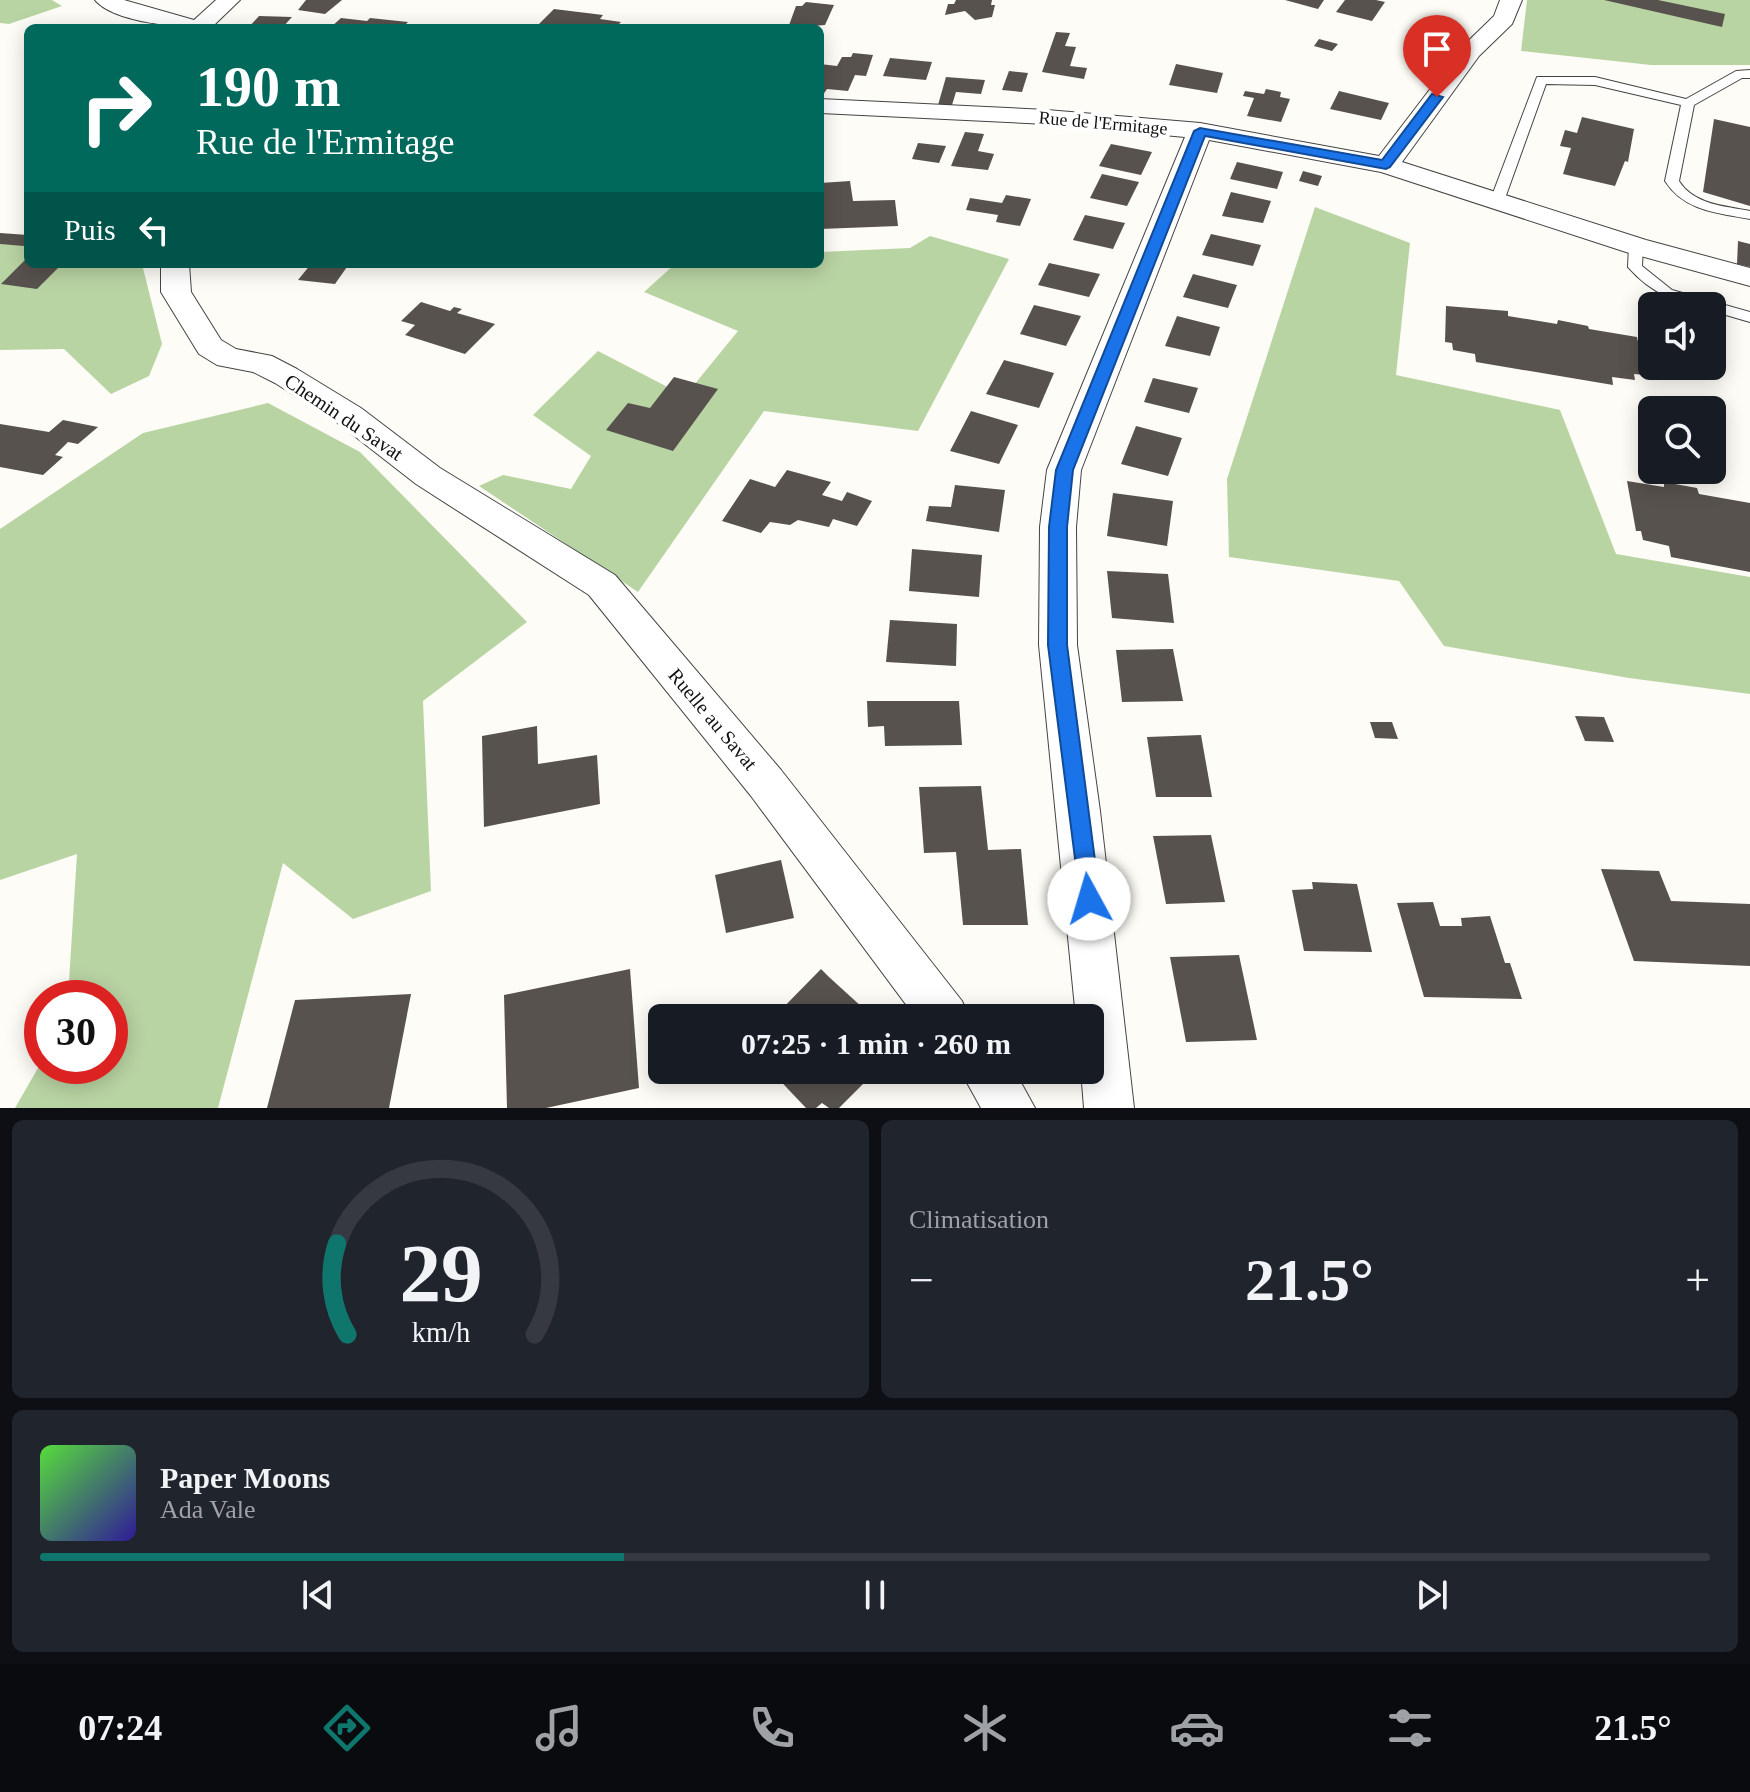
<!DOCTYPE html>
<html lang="fr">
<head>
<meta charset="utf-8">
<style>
	:root { --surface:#171b24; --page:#20242c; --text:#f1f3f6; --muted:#9ea1a6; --line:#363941; --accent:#0f766e }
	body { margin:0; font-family:Georgia,serif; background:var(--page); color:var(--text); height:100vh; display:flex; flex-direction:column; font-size:30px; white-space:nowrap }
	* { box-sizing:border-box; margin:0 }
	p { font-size:26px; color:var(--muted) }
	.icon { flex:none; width:44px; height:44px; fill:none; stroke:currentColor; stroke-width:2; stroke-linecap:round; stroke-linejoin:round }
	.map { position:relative; height:1108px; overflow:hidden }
	.side { display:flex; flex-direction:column; gap:12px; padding:12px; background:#0d0f14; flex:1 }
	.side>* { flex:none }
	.hud { position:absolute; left:24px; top:24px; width:800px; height:244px; border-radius:12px; box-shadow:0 4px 20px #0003; background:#00695c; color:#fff; overflow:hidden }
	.controls { position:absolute; left:1638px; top:292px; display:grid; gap:16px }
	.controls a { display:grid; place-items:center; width:88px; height:88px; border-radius:12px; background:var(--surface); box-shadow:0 4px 20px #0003; font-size:40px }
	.speed { position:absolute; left:24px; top:980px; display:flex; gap:16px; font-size:40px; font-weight:700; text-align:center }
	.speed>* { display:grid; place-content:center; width:104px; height:104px; border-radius:50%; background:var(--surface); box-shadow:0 4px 20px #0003; line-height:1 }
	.speed .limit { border:12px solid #d22; background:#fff; color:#111 }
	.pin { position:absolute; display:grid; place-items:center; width:68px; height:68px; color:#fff; margin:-82px -34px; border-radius:50% 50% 50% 0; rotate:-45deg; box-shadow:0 0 8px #0007 }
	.pin .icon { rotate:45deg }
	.me { position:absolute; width:88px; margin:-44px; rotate:354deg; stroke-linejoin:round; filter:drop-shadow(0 0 6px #0008) }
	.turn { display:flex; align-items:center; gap:28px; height:168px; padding:0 40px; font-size:36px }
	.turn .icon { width:104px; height:104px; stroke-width:2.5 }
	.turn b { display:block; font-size:56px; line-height:68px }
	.then { display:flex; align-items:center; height:76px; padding:0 40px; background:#0003; gap:16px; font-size:30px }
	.big { font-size:60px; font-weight:800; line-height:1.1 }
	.side .tile { flex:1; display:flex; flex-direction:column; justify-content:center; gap:12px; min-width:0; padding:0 28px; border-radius:12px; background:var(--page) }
	.side .dial { align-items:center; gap:0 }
	.dial svg { height:208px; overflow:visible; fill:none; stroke:var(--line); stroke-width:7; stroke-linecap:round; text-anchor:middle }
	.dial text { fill:var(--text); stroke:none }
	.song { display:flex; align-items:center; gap:24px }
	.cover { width:96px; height:96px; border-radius:12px; background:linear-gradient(135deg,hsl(110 70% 55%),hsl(250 70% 35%)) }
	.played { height:8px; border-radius:4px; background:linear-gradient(90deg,var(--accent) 35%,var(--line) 35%) }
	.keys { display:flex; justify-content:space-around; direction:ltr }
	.heat { display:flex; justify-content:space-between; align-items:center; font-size:44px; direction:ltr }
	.side .tiles { flex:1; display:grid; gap:12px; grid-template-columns:1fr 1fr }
	.tile:last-child { grid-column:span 2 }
	.trip { position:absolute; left:648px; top:1004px; width:456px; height:80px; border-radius:12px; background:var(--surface); box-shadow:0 4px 20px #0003; font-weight:800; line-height:80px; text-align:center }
	.tab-bar { display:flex; height:128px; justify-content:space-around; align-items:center; background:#090b0e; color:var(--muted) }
	.tab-bar .icon { width:56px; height:56px }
	.tab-bar .current { color:var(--accent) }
	.tab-bar b { font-size:36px; color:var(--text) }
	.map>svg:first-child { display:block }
	.forest { fill:#b9d4a3 }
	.building { fill:#58524e }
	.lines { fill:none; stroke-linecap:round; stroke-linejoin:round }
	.lane-casing { stroke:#444; stroke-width:2 }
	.street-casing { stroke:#444; stroke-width:2 }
	.lane { fill:#fff; fill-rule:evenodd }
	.street { fill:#fff; fill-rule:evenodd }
	.route { fill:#1a73e8; stroke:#114b97; stroke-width:2 }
	.labels { text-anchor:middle; stroke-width:8; stroke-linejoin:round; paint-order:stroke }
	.far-street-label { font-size:18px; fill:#111; stroke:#fff }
	.street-label { font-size:20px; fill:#111; stroke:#fff }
</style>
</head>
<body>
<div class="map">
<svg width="1750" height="1108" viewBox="0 0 1750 1108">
	<rect width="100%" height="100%" fill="#fefcf6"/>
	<g class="forest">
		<path d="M0 0H52L62 6 9 24 0 23Z"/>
		<path d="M1527 0H1750V65H1651L1521 51Z"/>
		<path d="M1315 207 1410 243 1396 375 1560 410 1616 554 1750 577V694L1629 678 1444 646 1399 581 1229 557 1227 479Z"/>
		<path d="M930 236 1009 259 918 431 764 411 638 592 479 486 503 475 571 489 591 456 533 415 598 351 685 396 738 331 644 292 675 264H820V252L910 248Z"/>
		<path d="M0 239 28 242V264H142L162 344 149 376 111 394 64 349 0 350Z"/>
		<path d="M268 403 360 452 527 622 423 701 431 891 353 919 283 863 218 1108H15L42 1061V1066H110V998H68L77 854 0 880V529L143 433Z"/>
	</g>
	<g class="building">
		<path d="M306 0H342L325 14 298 10Z"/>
		<path d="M956 0H992L991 5H995L992 17 975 20 965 11 945 15 948 4H954Z"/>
		<path d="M1285 0H1324L1318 9Z"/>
		<path d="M1345 0H1376L1385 2 1372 21 1336 12Z"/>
		<path d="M1604 0H1658L1725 14 1722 27Z"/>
		<path d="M806 2 834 5 825 25 788 28 796 6H802Z"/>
		<path d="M554 9 603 15 600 19 621 22 615 28 537 26Z"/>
		<path d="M259 16 292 17 282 28H248Z"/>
		<path d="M341 18 367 21 370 18 408 22 402 28H330Z"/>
		<path d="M1056 32 1070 33 1065 46 1076 47 1070 66 1087 68 1084 79 1042 72Z"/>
		<path d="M1319 39 1338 44 1332 51 1314 46Z"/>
		<path d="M853 53 873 55 866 76 855 75 848 91 827 89 820 99V64L837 66 842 57H851Z"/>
		<path d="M890 58 932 62 926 80 883 76Z"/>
		<path d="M1176 64 1223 73 1217 93 1169 85Z"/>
		<path d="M1009 71 1028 73 1022 92 1002 90Z"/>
		<path d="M946 77 985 80 981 94 956 92 952 105H938Z"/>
		<path d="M1266 89 1281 92 1280 97 1290 99 1281 122 1247 116 1254 98 1243 96 1245 91 1264 94Z"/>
		<path d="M1339 91 1389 103 1381 120 1330 109Z"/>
		<path d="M1582 117 1634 129 1628 162 1625 161 1615 186 1563 174 1571 148 1560 146 1565 130 1577 133Z"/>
		<path d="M1714 119 1750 127V206L1703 192Z"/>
		<path d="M965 132 984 134 978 151 994 154 988 170 951 166Z"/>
		<path d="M918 143 946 146 939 163 912 159Z"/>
		<path d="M1111 144 1152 152 1141 175 1099 166Z"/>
		<path d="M1237 162 1283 172 1277 189 1230 179Z"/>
		<path d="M1303 171 1322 176 1318 186 1299 181Z"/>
		<path d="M1102 174 1139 182 1127 206 1090 198Z"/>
		<path d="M850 181 853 201 895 200 898 226 820 229V183Z"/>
		<path d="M1231 192 1271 201 1263 223 1222 216Z"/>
		<path d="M1006 195 1031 199 1020 226 996 222 998 215 966 210 970 198 1002 203Z"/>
		<path d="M1085 215 1125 223 1113 249 1073 240Z"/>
		<path d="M0 233 28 235V242L24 246 0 244Z"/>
		<path d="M1211 234 1261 245 1253 266 1202 255Z"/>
		<path d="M1738 241 1750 244V267L1737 264Z"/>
		<path d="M28 257V264H62L37 289 1 284Z"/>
		<path d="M1049 263 1100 274 1089 297 1038 285Z"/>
		<path d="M311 264H349L335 284 298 280Z"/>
		<path d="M1193 274 1237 285 1228 308 1183 297Z"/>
		<path d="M421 302 450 311 454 307 462 309 457 313 495 324 465 354 405 335 415 325 401 321Z"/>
		<path d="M1034 305 1081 316 1066 346 1020 334Z"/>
		<path d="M1446 306 1508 311V316L1557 324 1558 320 1588 326 1589 329 1637 337 1645 375 1634 374 1635 380 1612 377 1613 385 1476 362 1475 354 1453 350 1452 343 1445 342Z"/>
		<path d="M1177 316 1220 327 1210 356 1165 346Z"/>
		<path d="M1004 360 1054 373 1039 408 986 394Z"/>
		<path d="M674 377 718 389 673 451 606 430 628 403 650 408Z"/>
		<path d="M1153 378 1198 388 1189 413 1144 402Z"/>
		<path d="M971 411 1018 425 999 464 950 451Z"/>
		<path d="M63 420 98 427 78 444 68 442 55 455 63 457 43 475 0 467V424L49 432Z"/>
		<path d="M1136 426 1182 438 1168 476 1121 464Z"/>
		<path d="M787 470 831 482 822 495 842 501 847 492 872 501 857 526 833 519 829 527 798 520 790 525 770 522 761 533 722 521 750 479 775 487Z"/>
		<path d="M1627 481 1664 487V482L1697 488 1699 494 1750 503V572L1671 557 1669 546 1643 540 1641 531H1636Z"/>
		<path d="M955 485 1005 490 999 532 926 521 929 506 951 507Z"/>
		<path d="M1113 493 1173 501 1167 546 1107 536Z"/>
		<path d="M912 549 982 555 979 597 909 591Z"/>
		<path d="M1107 571 1168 574 1174 623 1112 618Z"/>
		<path d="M890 620 957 624 956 666 886 662Z"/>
		<path d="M1173 649 1183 701 1122 702 1116 650Z"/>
		<path d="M867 701H959L962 745 885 746 884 726 868 727Z"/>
		<path d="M1575 716 1604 717 1614 742 1585 741Z"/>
		<path d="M1370 722H1392L1398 739 1375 738Z"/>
		<path d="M537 726 538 764 597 755 600 804 484 827 482 736Z"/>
		<path d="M1201 735 1212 797H1156L1147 737Z"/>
		<path d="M981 786 988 850 1021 849 1028 925H963L956 852 924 853 919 787Z"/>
		<path d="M1211 835 1225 902 1166 904 1153 836Z"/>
		<path d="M781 860 794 918 726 933 715 875Z"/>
		<path d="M1601 869 1659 871 1671 901 1750 904V966L1634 961Z"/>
		<path d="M1312 882 1357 884 1372 952 1304 951 1292 890 1313 889Z"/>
		<path d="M1433 902 1440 926H1462L1461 918 1490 916 1505 963H1510L1522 999 1424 997 1397 903Z"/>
		<path d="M1239 955 1257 1040 1186 1042 1170 957Z"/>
		<path d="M630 969 639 1088 546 1108H507L504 995Z"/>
		<path d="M821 969 829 977 874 1018H773Z"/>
		<path d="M411 994 389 1108H267L295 1000Z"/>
		<path d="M770 1070H877L839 1108H829L822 1103 816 1108H806Z"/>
	</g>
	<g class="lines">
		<defs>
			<g id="lane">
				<path d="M1750 70V78H1742L1694 105 1679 181C1694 205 1725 206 1750 211V219C1718 213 1684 211 1665 181L1681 105 1595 85 1546 84 1504 201 1497 205 1490 201 1537 77H1595L1686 99 1736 71Z"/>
				<path d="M1636 242 1643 246 1642 266 1672 290 1750 312V322L1712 311V306C1678 306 1650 292 1628 267L1629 246Z"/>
			</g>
			<g id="street">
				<path d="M95 0H124L194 20 216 0H240L211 28C183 28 114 23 95 0Z"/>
				<path d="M1500 0H1522L1512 24 1479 56 1402 162 1646 240 1750 268V286L1626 252 1381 172 1209 140 1081 470 1076 527 1077 645 1100 811 1134 1108H1084L1081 1070H1090V1018H1076L1039 645 1040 527 1047 470 1185 137 1047 124 820 113V99L1047 110 1200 123 1379 156 1463 46 1494 16Z"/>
				<path d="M161 264H189L191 292 221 340 236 349 272 356 297 369 361 408 440 468 615 575 781 770 962 1001 969 1018H916L751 796 589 595 416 484 339 424 275 383 253 372 217 365 199 354 161 292Z"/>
				<path d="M960 1070H1014L1035 1108H981Z"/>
			</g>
		</defs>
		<use href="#lane" class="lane-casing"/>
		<use href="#street" class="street-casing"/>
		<use href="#lane" class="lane"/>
		<use href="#street" class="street"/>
	</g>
	<path class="route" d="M1432 94 1443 97 1390 167 1386 169 1205 136 1073 470 1067 527V645L1100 899 1097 906 1089 909 1081 906 1048 645 1049 527 1056 470 1194 131 1200 128 1382 160Z"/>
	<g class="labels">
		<g class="far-street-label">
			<text transform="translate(1103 123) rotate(5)" y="6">Rue de l'Ermitage</text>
		</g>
		<g class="street-label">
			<text transform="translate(344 417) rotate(34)" y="7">Chemin du Savat</text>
			<text transform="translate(713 719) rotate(50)" y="7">Ruelle au Savat</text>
		</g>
	</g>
</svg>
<div class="controls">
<a><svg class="icon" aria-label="sound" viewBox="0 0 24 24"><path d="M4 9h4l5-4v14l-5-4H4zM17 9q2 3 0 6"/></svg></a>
<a><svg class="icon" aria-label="search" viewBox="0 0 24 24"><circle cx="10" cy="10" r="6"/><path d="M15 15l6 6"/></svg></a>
</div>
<div class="speed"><div class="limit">30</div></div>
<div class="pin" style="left:1437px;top:97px;background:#d93025"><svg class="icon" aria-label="arrive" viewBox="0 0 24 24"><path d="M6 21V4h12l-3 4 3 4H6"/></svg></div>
<svg class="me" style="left:1089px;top:899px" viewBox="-20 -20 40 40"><circle r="19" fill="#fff"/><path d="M0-13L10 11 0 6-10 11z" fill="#1a73e8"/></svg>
<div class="trip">07:25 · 1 min · 260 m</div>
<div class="hud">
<div class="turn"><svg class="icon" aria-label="right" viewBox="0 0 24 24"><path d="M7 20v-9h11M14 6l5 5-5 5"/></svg><div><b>190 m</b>Rue de l'Ermitage</div></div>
<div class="then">Puis<svg class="icon" aria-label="left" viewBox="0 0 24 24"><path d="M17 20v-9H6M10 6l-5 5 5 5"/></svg></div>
</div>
</div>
<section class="side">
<div class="tiles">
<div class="tile dial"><svg viewBox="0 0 100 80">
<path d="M14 69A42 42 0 1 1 86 69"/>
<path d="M14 69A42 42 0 0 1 10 34" stroke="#0f766e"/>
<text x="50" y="56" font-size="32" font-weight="700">29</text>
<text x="50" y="72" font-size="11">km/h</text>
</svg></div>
<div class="tile"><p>Climatisation</p>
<div class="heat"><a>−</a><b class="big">21.5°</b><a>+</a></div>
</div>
<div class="tile">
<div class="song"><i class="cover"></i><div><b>Paper Moons</b><p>Ada Vale</p></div></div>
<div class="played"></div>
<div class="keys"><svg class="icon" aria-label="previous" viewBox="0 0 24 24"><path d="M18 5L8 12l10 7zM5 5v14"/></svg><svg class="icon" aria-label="pause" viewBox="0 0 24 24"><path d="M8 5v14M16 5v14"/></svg><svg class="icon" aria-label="next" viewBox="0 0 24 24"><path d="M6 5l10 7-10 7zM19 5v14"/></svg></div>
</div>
</div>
</section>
<nav class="tab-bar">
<b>07:24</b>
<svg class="icon current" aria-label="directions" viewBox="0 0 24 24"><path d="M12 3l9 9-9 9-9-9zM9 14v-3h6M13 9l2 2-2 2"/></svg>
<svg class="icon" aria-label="music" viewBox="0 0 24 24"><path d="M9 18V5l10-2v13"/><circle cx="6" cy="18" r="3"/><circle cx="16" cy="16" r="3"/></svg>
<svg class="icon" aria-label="phone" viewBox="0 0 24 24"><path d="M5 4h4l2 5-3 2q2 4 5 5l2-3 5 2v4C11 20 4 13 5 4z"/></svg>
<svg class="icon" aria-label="climate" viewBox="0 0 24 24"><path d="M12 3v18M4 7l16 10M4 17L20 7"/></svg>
<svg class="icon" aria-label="car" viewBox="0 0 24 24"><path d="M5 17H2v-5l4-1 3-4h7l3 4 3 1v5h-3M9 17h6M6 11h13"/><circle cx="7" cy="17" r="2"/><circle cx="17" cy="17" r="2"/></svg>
<svg class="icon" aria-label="filters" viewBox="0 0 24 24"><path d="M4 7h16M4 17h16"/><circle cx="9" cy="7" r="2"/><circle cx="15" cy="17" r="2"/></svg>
<b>21.5°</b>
</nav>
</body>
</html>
